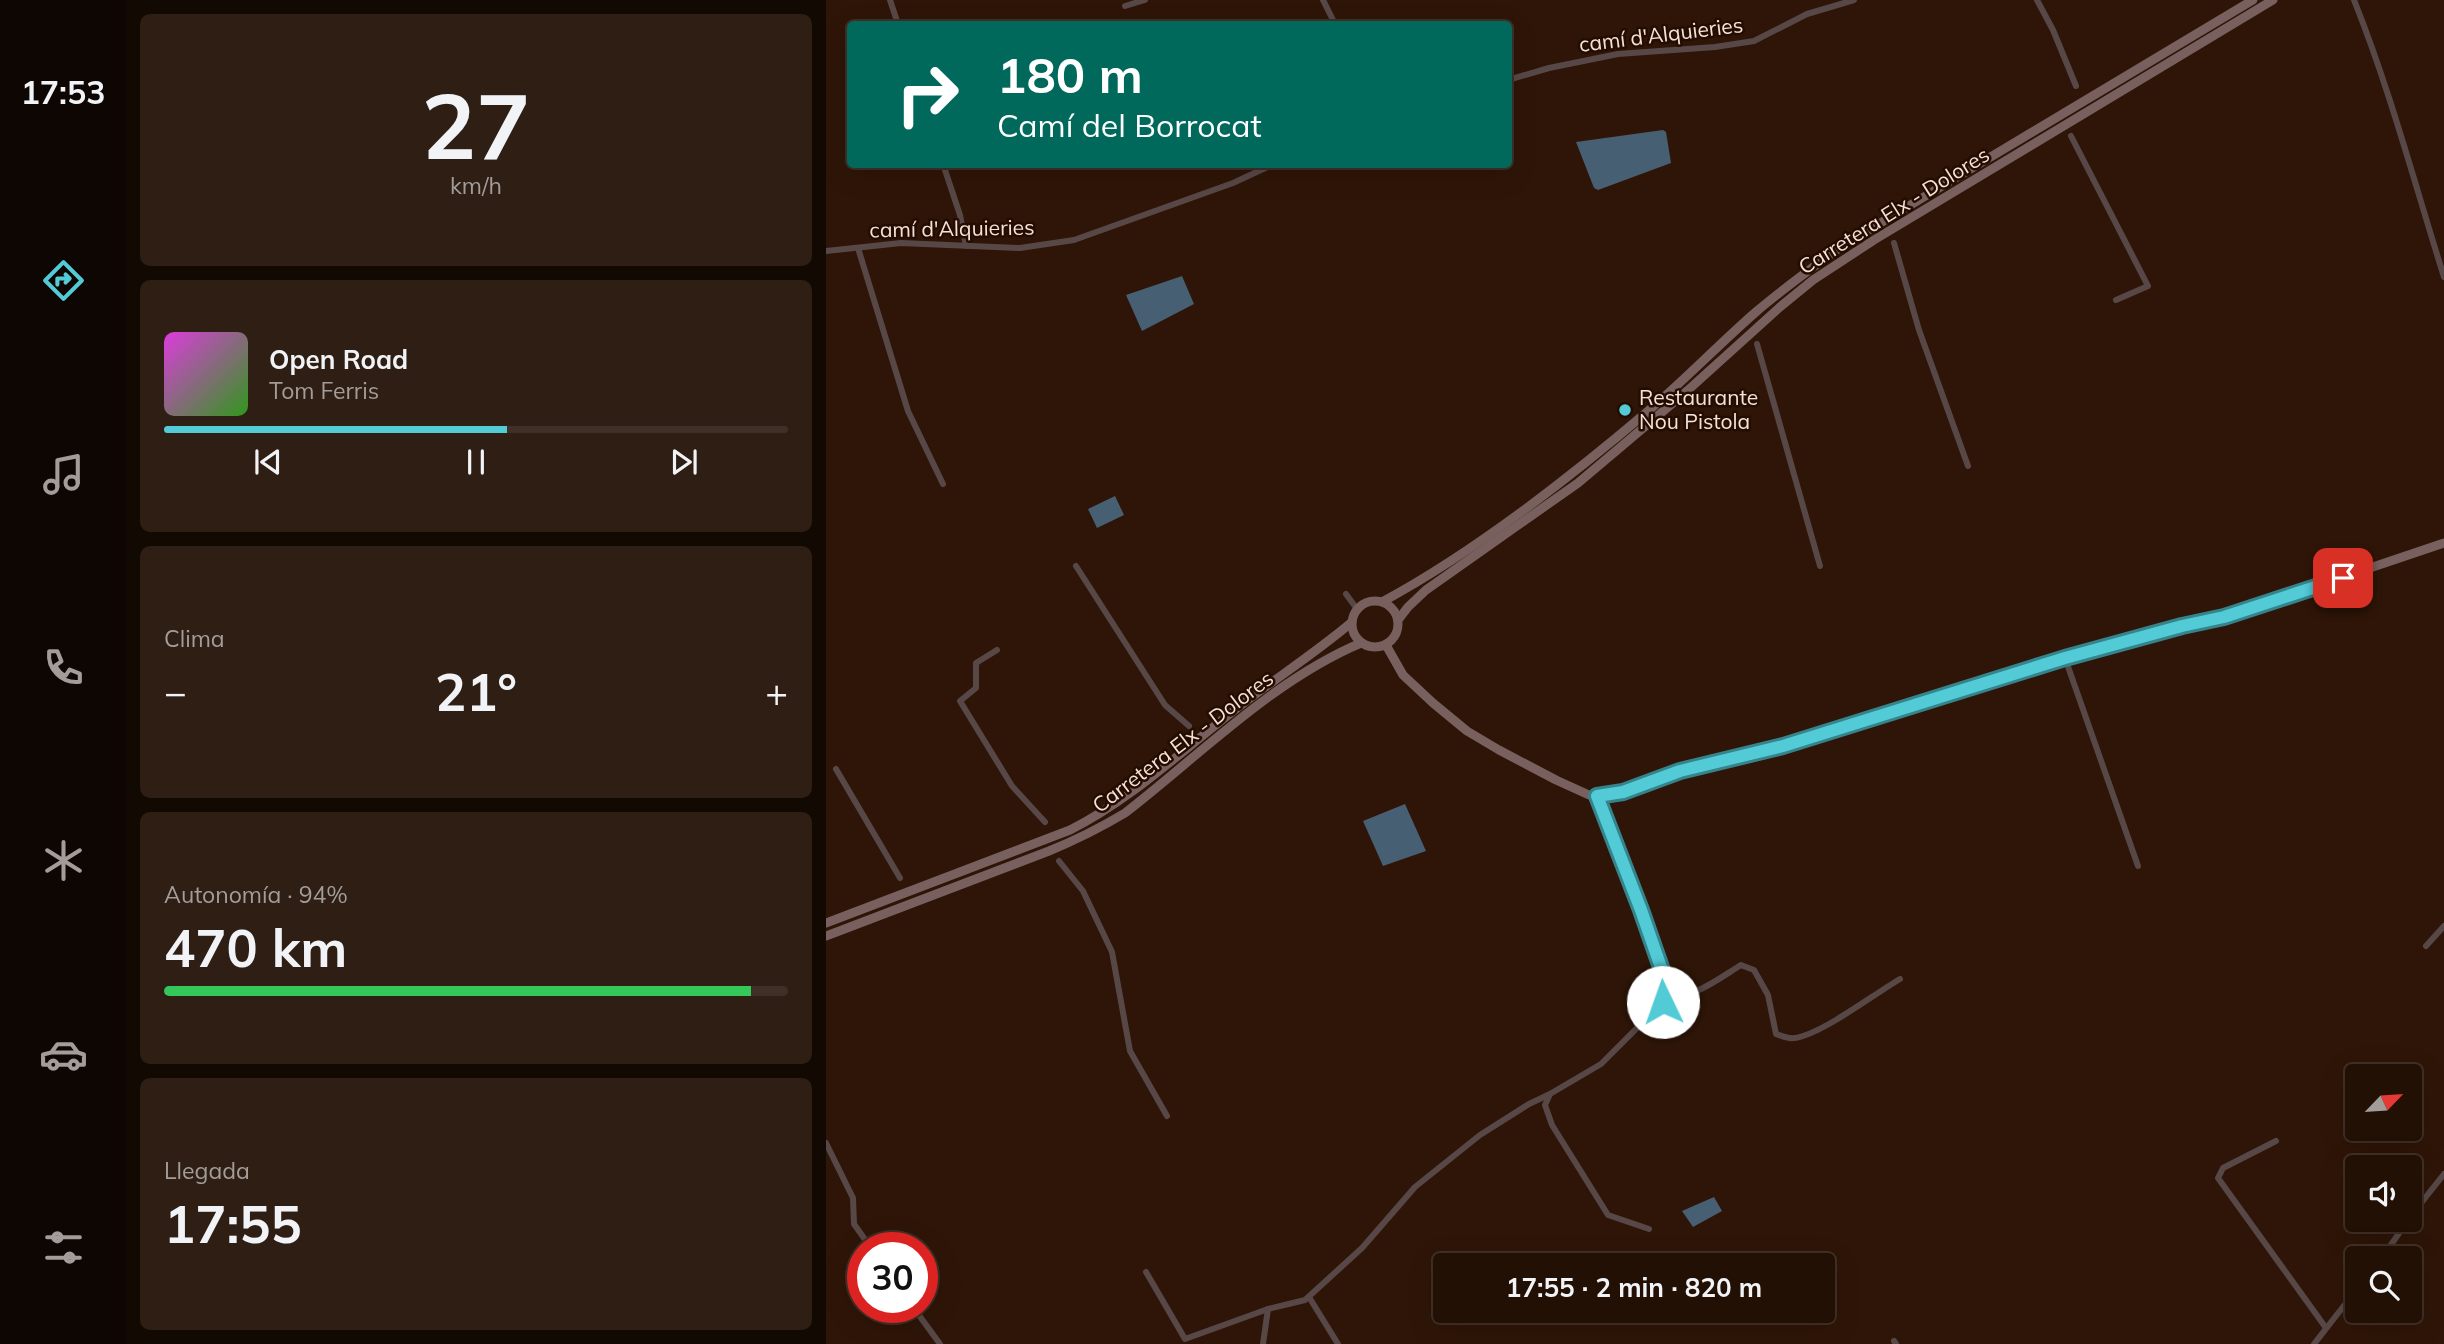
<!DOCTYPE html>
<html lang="es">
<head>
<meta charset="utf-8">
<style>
	:root { --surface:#221005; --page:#2e1e13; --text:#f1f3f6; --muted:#a29d9a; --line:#3f3027; --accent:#52cbd7 }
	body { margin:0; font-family:Mulish,sans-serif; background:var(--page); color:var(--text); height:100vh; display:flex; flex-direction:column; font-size:26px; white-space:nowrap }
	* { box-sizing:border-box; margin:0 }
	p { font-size:23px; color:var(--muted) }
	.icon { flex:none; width:38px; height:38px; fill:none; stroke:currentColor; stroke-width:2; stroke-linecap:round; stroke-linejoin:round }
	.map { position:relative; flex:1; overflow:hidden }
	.details { display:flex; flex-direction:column; gap:14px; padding:14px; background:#130903; width:700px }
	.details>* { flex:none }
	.hud { position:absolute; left:21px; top:21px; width:665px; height:147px; border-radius:7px; box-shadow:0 7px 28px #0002,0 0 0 2px var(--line); background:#00695c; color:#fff; overflow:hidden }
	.needle { width:46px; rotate:65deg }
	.buttons { position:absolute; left:1519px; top:1064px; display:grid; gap:14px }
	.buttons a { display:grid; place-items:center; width:77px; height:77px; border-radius:7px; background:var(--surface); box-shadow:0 7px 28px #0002,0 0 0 2px var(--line); font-size:35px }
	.speed { position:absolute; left:21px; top:1232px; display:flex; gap:14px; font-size:35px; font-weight:700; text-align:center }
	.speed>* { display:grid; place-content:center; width:91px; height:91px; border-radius:50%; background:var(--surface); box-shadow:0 7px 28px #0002,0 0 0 2px var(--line); line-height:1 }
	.speed .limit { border:10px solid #d22; background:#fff; color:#111 }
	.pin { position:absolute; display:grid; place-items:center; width:60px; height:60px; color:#fff; margin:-30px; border-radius:14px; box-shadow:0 4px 10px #0006 }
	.me { position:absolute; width:77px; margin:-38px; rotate:357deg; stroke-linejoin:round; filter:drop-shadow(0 0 5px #0008) }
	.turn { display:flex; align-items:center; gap:24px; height:147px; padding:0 35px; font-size:32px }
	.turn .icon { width:91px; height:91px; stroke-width:2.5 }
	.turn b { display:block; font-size:49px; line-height:60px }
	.big { font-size:52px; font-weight:700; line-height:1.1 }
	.details .widget { flex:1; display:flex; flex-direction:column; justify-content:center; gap:10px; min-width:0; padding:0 24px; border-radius:10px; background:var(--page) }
	.details .dial { align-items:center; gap:0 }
	.dial b { font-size:91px; line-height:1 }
	.song { display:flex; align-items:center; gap:21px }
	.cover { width:84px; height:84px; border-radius:10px; background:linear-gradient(135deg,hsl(300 70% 55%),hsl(110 70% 35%)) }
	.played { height:7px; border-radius:4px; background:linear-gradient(90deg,var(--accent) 55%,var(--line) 55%) }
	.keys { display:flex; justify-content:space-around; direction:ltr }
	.heat { display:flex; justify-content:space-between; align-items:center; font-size:38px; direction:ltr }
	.charge { height:10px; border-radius:5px; background:linear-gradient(90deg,#34c759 94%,var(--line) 0) }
	.trip { position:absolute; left:607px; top:1253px; width:402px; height:70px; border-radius:7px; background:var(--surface); box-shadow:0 7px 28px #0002,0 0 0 2px var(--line); font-weight:700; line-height:70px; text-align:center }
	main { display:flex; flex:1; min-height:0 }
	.tab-bar { display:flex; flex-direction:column; width:126px; justify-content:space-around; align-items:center; background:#0e0602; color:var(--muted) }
	.tab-bar .icon { width:49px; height:49px }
	.tab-bar .on { color:var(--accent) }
	.tab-bar b { font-size:32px; color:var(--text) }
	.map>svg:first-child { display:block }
	.water { fill:#475f72 }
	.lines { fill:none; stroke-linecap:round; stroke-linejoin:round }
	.street { stroke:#574847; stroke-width:6 }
	.secondary { stroke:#78605e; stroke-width:9 }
	.route-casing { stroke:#35848c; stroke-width:18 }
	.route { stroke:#52cbd7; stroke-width:12 }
	.poi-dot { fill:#52cbd7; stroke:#240c01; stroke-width:2.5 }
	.labels { text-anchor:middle; stroke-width:5; stroke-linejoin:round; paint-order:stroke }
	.street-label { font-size:21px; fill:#f4e2d9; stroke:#240c01 }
	.poi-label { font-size:21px; fill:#f4e2d9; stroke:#240c01; text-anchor:start }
</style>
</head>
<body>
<main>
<nav class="tab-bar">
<b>17:53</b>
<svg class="icon on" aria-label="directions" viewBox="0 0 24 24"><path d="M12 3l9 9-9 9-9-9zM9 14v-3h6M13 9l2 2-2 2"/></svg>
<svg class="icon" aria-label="music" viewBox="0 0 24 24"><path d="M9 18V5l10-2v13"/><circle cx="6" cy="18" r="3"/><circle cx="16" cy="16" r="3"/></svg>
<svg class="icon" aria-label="phone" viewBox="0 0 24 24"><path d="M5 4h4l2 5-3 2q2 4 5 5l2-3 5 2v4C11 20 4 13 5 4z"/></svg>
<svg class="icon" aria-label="climate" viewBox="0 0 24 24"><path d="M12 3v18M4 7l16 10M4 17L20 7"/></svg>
<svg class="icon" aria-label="car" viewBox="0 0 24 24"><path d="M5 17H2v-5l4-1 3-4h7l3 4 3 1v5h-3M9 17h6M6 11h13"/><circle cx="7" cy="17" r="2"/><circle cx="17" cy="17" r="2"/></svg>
<svg class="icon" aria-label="filters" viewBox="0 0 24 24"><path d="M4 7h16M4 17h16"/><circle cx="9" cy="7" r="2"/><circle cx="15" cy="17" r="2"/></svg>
</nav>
<section class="details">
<div class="widget dial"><b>27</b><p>km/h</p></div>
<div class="widget">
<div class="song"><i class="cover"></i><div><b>Open Road</b><p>Tom Ferris</p></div></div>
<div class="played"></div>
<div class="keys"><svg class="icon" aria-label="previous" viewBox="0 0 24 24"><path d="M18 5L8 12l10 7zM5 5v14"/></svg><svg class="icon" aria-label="pause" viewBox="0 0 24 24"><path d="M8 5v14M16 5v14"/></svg><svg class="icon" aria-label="next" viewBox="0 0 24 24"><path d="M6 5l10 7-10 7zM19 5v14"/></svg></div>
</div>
<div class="widget"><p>Clima</p>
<div class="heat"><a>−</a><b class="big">21°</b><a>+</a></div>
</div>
<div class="widget"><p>Autonomía · 94%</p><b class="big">470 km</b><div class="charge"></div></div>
<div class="widget"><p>Llegada</p><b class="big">17:55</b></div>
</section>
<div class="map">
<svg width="1618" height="1344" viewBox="0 0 1618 1344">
	<rect width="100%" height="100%" fill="#2e1507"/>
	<g class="water">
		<path d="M837 130 840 132 845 163 772 190 768 188 750 142Z"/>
		<path d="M356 276 368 304 316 331 300 295Z"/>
		<path d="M289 496 298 515 271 528 262 509Z"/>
		<path d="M579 804 600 851 557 866 537 821Z"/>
		<path d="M888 1197 896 1211 867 1227 856 1211Z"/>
	</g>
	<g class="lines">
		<g class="street">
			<path d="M64 0 72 24"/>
			<path d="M497 0 509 24"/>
			<path d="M1211 0 1227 30 1250 86"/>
			<path d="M1528 0C1564 90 1589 185 1618 277"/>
			<path d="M299 6 319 0"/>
			<path d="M682 80 723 68 792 54 889 47 928 41 981 14 1028 0"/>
			<path d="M1245 136 1322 286 1290 300"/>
			<path d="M117 164 134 215 140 246"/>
			<path d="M1068 243 1093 330 1142 466"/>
			<path d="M32 248 82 411 117 484"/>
			<path d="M0 251 75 243 194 248 248 240 407 183 448 164"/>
			<path d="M931 344 994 566"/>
			<path d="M250 566 339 705 363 726"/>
			<path d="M520 594 531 609"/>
			<path d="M171 650 150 663V688L134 701 186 786 219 822"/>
			<path d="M1239 658 1312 866"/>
			<path d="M10 769 74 878"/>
			<path d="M771 796 815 910 838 976 837 1002 775 1064 724 1094 719 1105 726 1125 782 1215 823 1229"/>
			<path d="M233 861 257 891 286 952 304 1051 341 1116"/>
			<path d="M1600 946 1618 926"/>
			<path d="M837 996C865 1001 892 979 915 965L928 970 942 995 950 1034C960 1038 967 1040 977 1036 1005 1027 1047 995 1074 979"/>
			<path d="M1450 1141 1397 1168 1392 1178 1500 1328"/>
			<path d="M0 1143 27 1198 28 1224 45 1248"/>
			<path d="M1584 1217 1618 1174"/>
			<path d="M1556 1258 1582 1220"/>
			<path d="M320 1272 359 1339 442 1309"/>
			<path d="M483 1297 512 1344"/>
			<path d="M87 1307 114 1344"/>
			<path d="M1068 1341 1070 1344"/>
			<path d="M437 1344 442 1309 479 1300 536 1248 589 1187 654 1135 703 1104 724 1094"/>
			<path d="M1488 1344 1531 1289"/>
		</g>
		<g class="secondary">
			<circle cx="549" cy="624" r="23"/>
			<path d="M556 602C647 553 742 479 821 412 859 380 893 344 931 311 958 288 987 267 1016 246L1427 0"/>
			<path d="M572 620 582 607 600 590 752 483 861 391 954 307 987 280 1048 240 1447 0"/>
			<path d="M560 645 577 675 607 703 641 731 673 750 730 780 763 795 778 796 797 792 854 771 957 746 1030 725 1094 702 1163 684 1248 656 1356 626 1398 617 1618 543"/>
			<path d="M0 923 244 830C304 800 352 754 405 713 444 682 487 655 526 622"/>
			<path d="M0 936 223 851C250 840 274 828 299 813 374 755 447 680 535 643"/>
		</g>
	</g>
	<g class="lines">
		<defs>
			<path id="route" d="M837 1002 838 976 815 910 771 796 797 792 854 771 957 746 1239 658 1356 626 1398 617 1517 578"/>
		</defs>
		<use href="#route" class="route-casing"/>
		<use href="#route" class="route"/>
	</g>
	<circle class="poi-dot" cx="799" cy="410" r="7"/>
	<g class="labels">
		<g class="street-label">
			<text transform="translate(835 35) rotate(-7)" y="7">camí d'Alquieries</text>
			<text transform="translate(1068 211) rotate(-32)" y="7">Carretera Elx - Dolores</text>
			<text transform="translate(126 229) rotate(-1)" y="7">camí d'Alquieries</text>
			<text transform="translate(357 742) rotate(-37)" y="7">Carretera Elx - Dolores</text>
		</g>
		<g class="poi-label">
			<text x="813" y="405">Restaurante<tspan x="813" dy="24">Nou Pistola</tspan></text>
		</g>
	</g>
</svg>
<div class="buttons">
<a><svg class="needle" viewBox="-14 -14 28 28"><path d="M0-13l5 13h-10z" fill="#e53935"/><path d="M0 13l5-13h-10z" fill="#a29d9a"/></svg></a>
<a><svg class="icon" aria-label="sound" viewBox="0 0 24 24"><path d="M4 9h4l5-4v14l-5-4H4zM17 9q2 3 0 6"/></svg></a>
<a><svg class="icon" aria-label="search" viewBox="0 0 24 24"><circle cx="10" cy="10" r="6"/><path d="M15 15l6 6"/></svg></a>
</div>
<div class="speed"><div class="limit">30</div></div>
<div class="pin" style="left:1517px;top:578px;background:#d93025"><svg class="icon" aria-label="arrive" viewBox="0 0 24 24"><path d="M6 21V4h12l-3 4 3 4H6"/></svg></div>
<svg class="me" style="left:837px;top:1002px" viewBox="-20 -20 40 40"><circle r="19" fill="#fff"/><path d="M0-13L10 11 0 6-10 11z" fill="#52cbd7"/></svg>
<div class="trip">17:55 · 2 min · 820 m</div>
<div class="hud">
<div class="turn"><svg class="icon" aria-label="right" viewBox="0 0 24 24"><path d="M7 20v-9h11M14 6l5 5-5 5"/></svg><div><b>180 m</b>Camí del Borrocat</div></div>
</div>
</div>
</main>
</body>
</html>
